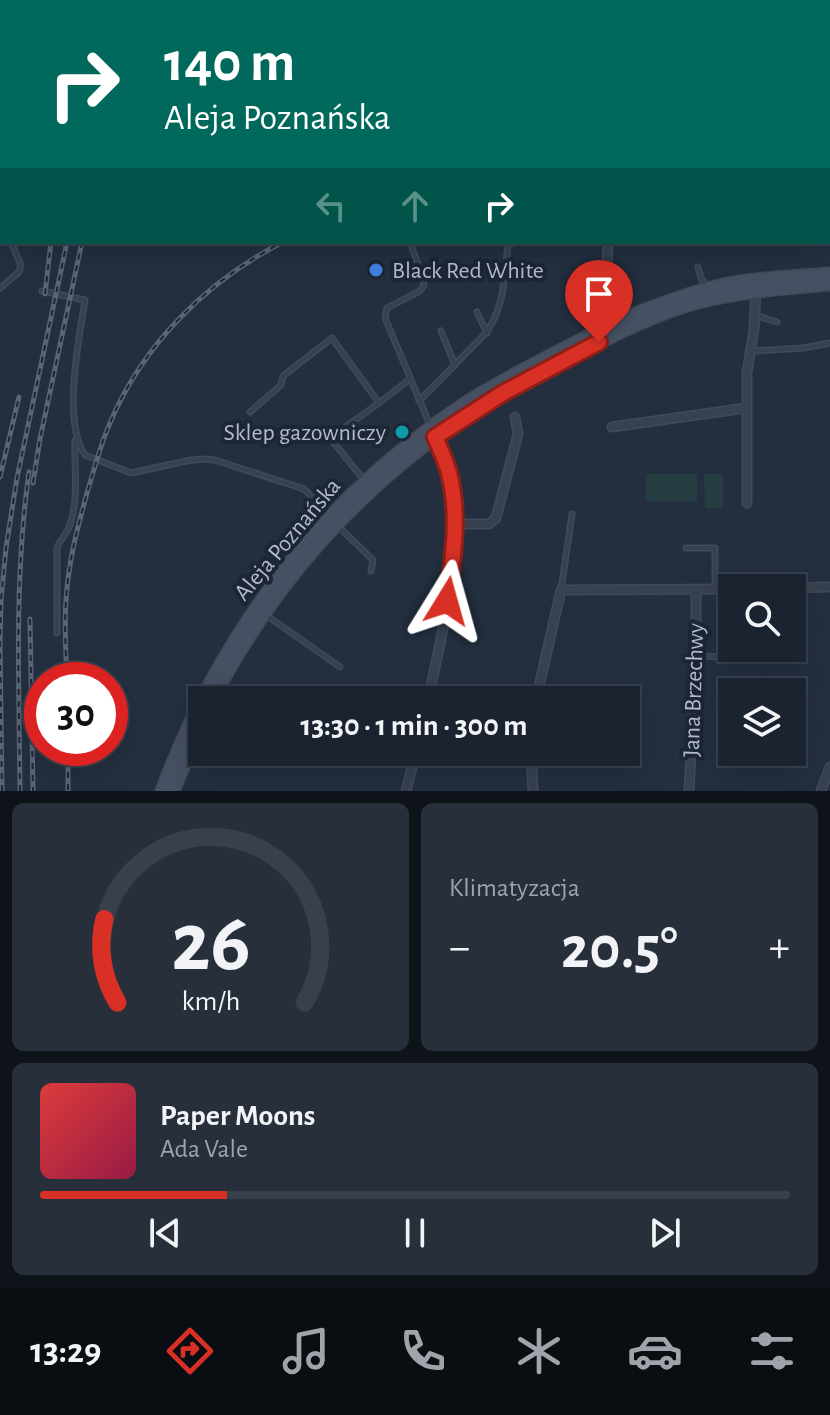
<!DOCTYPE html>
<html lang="pl">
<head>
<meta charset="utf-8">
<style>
	:root { --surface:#1a232f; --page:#272f3b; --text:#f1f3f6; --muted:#9fa4aa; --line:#38404b; --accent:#d93025 }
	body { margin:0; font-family:"Alegreya Sans",sans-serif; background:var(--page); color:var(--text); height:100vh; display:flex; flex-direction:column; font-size:30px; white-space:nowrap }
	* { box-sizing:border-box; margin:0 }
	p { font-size:26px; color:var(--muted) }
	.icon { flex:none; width:44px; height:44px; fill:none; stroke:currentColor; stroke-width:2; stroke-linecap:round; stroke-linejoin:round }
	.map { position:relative; height:791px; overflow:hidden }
	.side { display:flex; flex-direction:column; gap:12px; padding:12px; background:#0e131a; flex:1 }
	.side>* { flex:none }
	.top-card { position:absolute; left:0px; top:0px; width:830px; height:244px; box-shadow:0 8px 32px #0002,0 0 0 2px var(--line); background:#00695c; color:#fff; overflow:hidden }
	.fabs { position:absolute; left:718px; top:574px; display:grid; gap:16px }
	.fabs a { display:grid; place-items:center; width:88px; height:88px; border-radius:0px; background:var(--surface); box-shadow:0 8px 32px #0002,0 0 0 2px var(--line); font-size:40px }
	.speed { position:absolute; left:24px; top:662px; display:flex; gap:16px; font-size:40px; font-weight:700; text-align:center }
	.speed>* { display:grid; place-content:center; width:104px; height:104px; border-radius:50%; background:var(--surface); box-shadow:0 8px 32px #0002,0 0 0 2px var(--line); line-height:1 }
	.speed .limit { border:12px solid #d22; background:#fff; color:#111 }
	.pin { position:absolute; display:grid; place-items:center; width:68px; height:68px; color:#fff; margin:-82px -34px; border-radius:50% 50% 50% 0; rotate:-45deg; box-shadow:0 0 8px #0007 }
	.pin .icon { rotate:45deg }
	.me { position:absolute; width:88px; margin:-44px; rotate:8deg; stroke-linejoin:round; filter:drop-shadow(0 0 6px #0008) }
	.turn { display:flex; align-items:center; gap:28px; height:168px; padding:0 32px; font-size:36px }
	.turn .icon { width:104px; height:104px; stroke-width:2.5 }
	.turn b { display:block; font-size:56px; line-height:68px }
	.lanes { display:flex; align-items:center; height:76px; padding:0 32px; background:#0003; justify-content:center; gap:40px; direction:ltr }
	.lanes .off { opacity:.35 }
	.big { font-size:60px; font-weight:600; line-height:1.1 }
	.side .tile { flex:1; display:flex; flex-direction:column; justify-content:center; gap:12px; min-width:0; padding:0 28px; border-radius:12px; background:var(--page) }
	.side .dial { align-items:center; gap:0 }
	.dial svg { height:208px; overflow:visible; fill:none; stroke:var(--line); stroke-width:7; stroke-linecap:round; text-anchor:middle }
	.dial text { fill:var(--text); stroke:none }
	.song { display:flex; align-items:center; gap:24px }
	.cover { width:96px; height:96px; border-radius:12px; background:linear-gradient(135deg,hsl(0 70% 55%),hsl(340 70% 35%)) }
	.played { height:8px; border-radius:4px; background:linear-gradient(90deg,var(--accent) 25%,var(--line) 25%) }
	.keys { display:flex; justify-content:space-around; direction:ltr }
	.heat { display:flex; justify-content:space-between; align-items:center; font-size:44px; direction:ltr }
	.side .tiles { flex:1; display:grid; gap:12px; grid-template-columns:1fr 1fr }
	.tile:last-child { grid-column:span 2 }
	.trip { position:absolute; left:188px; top:686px; width:452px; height:80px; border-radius:0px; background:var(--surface); box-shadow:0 8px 32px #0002,0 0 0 2px var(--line); font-weight:600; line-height:80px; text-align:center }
	.tabs { display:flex; height:128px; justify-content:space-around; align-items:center; background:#0a0e13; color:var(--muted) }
	.tabs .icon { width:56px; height:56px }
	.tabs .active { color:var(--accent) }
	.tabs b { font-size:36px; color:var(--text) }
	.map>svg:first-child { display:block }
	.park { fill:#253d40 }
	.garden { fill:url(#garden-furrows) }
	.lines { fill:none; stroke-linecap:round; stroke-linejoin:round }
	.lane-casing { stroke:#414a58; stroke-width:7 }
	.street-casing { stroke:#414a58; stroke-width:11 }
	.secondary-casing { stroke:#414a58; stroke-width:15 }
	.lane { stroke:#37414f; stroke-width:4 }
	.street { stroke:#37414f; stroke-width:8 }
	.secondary { stroke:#455062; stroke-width:12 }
	.rail-casing { stroke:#596576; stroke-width:5 }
	.rail { stroke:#1c2634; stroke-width:2; stroke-dasharray:6; stroke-linecap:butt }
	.route-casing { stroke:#8d1f18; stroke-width:20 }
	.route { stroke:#d93025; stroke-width:14 }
	.shop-dot { fill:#3f7fe0; stroke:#1c2634; stroke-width:3 }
	.culture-dot { fill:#0f9aa8; stroke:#1c2634; stroke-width:3 }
	.labels { text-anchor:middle; stroke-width:8; stroke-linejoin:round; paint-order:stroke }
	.poi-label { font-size:24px; fill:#b4bcca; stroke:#1c2634; text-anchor:start }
	.street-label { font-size:24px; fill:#b4bcca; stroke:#1c2634 }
</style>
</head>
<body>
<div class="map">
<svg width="830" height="791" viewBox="0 0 830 791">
	<defs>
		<pattern id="garden-furrows" width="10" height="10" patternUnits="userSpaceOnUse" patternTransform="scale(2)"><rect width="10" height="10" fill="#253d40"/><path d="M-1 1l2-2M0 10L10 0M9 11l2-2" fill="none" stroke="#42575a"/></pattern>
	</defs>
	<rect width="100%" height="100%" fill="#232f3f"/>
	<g class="park">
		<rect x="646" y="474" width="51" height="27"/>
		<path d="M704 474H723V508H705Z"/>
	</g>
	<path class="garden" d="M274 0H528L527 2H275Z"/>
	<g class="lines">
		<defs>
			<g id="lane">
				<path d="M0 220 2 223"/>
				<path d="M410 242 423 278 424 285 420 291 387 308 385 318 430 425"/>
				<path d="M698 267 701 278 707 287"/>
				<path d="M0 288 19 272 21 265 11 242"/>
				<path d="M42 291 85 300C79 339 62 421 85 455L131 473 191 460 208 459 218 461 304 489 329 513"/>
				<path d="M477 312 487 333"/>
				<path d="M755 315 777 322"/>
				<path d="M441 331 455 365"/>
				<path d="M753 351 803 348 830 343"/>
				<path d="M419 401 483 336C505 311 504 277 508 245L516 242"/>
				<path d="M250 412 281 385 283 376 332 338 379 403 410 379"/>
				<path d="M363 479 330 438 379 403"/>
				<path d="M338 526 373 560 371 571"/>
				<path d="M686 548H715V589"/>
				<path d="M561 590 572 514"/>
				<path d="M266 615 340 667"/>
				<path d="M57 633V548C60 539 67 534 70 525 79 498 74 469 75 441"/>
				<path d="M698 656 724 657"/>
				<path d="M309 752 310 753"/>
			</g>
			<g id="street">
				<path d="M671 2 672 0"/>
				<path d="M608 242 605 309 611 328"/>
				<path d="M612 427 746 408"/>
				<path d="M747 503V373L754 329 756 291"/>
				<path d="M455 524H489L496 518 518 434 515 417"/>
				<path d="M780 588 830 587"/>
				<path d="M428 700C443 631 463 548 450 478 448 464 440 451 435 437"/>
				<path d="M536 700 561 590 732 589"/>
				<path d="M531 752 533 791"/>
				<path d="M406 791 416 752"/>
				<path d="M689 791 696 658V589"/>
				<path d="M821 791 830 767"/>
			</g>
			<g id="secondary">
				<path d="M212 700C271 586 357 488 464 417 496 396 530 378 564 360 608 338 650 315 698 302 741 291 786 288 830 284"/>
				<path d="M162 791C222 629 324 496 469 401 517 371 569 347 619 320 652 308 684 294 719 286 755 278 793 277 830 274"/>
				<path d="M173 791 202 721"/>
			</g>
		</defs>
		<use href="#lane" class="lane-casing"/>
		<use href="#street" class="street-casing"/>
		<use href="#secondary" class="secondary-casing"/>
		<use href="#lane" class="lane"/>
		<use href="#street" class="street"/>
		<use href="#secondary" class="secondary"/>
		<defs>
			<g id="rail">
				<path d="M112 2 113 0"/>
				<path d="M127 2 128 0"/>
				<path d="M828 61 830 60"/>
				<path d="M45 294 51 242"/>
				<path d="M0 477 19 397"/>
				<path d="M33 483 40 439 82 242"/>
				<path d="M30 619 33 791"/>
				<path d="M67 680C66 654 64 627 66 601 68 564 77 529 87 493 94 470 100 446 110 423 143 344 207 281 283 242"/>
				<path d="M68 748V791"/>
				<path d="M2 791 0 643 1 600 6 548 17 478 67 242"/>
				<path d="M20 791C19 684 14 578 29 472"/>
			</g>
		</defs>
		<use href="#rail" class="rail-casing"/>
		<use href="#rail" class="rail"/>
	</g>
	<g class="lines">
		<defs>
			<path id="route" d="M447 601C453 559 460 515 449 473 446 461 440 449 435 437L503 393 599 342"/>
		</defs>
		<use href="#route" class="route-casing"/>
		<use href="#route" class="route"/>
	</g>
	<circle class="shop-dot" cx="376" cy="270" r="8"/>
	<circle class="culture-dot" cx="402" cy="432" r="8"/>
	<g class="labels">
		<g class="poi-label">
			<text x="392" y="278">Black Red White</text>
			<text x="386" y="440" text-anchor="end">Sklep gazowniczy</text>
		</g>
		<g class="street-label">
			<text transform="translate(287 539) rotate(-50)" y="8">Aleja Poznańska</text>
			<text transform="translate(693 690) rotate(-88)" y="8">Jana Brzechwy</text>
		</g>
	</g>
</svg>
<div class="fabs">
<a><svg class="icon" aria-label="search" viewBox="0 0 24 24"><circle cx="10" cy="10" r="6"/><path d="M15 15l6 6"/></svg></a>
<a><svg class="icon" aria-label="layers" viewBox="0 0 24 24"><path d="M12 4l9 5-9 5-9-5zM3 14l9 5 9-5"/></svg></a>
</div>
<div class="speed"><div class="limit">30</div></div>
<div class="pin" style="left:599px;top:342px;background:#d93025"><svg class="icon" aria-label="arrive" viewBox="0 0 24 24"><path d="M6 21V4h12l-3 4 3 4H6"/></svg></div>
<svg class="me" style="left:447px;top:601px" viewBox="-20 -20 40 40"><path d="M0-17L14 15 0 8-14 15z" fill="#d93025" stroke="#fff" stroke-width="4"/></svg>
<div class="trip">13:30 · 1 min · 300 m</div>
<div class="top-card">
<div class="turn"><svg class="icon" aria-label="right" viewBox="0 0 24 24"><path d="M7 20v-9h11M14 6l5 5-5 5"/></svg><div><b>140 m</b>Aleja Poznańska</div></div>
<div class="lanes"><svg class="icon off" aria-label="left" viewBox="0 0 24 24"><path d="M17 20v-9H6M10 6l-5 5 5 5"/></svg><svg class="icon off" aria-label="ahead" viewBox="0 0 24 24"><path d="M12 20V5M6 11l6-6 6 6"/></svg><svg class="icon" aria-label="right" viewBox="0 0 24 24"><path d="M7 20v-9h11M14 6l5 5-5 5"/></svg></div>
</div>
</div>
<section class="side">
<div class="tiles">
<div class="tile dial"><svg viewBox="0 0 100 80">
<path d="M14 69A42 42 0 1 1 86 69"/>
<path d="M14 69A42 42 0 0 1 9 37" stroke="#d93025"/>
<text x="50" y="56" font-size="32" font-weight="700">26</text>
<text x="50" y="72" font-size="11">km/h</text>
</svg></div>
<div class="tile"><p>Klimatyzacja</p>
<div class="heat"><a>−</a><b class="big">20.5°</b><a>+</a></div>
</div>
<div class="tile">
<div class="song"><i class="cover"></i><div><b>Paper Moons</b><p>Ada Vale</p></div></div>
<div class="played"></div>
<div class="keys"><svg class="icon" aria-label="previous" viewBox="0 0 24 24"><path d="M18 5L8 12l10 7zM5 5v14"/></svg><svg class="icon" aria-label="pause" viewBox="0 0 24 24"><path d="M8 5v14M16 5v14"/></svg><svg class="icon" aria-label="next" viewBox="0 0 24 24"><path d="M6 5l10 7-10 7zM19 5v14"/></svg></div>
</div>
</div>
</section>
<nav class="tabs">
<b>13:29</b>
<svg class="icon active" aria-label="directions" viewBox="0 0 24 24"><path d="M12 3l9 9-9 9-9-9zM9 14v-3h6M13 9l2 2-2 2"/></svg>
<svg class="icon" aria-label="music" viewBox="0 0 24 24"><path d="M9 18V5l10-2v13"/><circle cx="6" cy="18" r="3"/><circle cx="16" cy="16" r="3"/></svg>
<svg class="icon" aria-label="phone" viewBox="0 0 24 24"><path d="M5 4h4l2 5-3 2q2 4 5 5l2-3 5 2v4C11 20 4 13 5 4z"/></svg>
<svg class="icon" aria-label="climate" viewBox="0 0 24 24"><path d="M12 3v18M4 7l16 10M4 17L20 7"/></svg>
<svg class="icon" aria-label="car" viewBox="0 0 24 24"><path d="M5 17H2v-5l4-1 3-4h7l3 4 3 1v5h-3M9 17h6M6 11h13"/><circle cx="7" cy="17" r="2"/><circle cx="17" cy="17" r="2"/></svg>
<svg class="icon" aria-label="filters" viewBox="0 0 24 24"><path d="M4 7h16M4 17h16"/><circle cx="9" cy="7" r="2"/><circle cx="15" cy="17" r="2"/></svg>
</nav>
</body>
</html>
